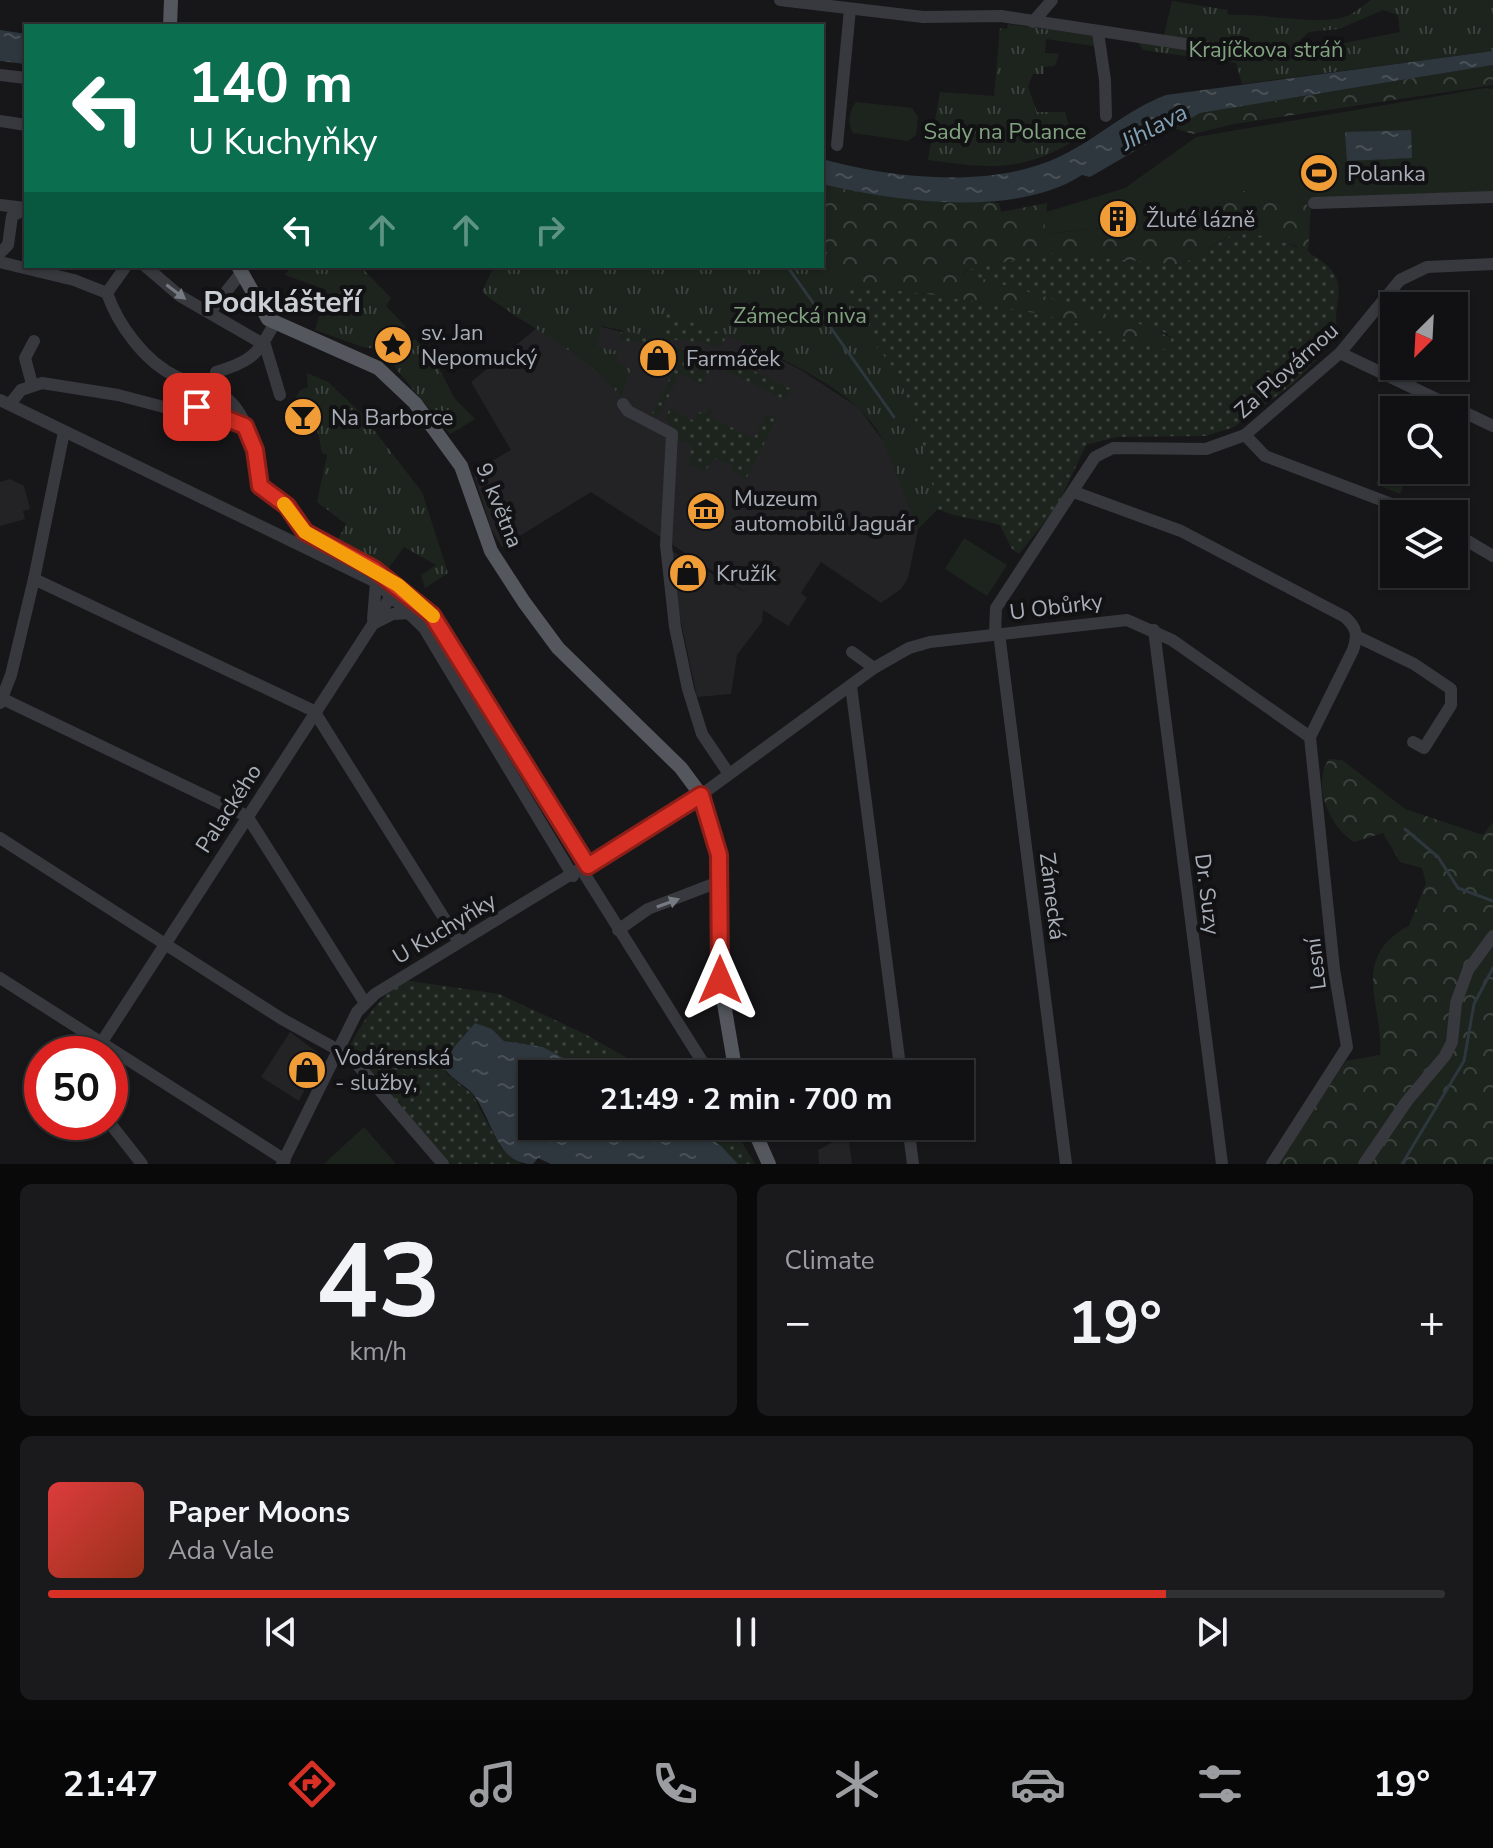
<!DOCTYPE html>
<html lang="en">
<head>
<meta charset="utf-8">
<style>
	:root { --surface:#111113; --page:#1a1a1c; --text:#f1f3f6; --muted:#9c9da0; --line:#303133; --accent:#d93025 }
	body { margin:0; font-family:"Nunito Sans",sans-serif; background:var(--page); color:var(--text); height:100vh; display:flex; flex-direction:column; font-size:30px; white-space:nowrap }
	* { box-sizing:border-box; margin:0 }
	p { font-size:26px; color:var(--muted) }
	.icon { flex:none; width:44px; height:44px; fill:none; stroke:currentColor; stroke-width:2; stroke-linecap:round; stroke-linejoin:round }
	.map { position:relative; height:1164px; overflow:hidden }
	.panel { display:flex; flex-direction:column; gap:20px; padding:20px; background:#09090a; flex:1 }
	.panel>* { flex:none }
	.guide { position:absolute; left:24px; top:24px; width:800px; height:244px; border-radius:0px; box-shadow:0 2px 6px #0004,0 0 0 2px var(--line); background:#0b6e4f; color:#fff; overflow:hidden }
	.needle { width:52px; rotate:204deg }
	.controls { position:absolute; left:1380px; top:292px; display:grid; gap:16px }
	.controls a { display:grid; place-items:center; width:88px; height:88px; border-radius:0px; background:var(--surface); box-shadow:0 2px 6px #0004,0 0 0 2px var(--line); font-size:40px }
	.speed { position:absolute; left:24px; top:1036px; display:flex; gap:16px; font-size:40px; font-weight:700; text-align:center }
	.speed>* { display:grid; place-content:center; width:104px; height:104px; border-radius:50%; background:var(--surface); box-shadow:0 2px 6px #0004,0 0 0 2px var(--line); line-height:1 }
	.speed .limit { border:12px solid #d22; background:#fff; color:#111 }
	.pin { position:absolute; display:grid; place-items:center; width:68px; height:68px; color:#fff; margin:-34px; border-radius:16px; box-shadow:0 4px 12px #0006 }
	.me { position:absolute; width:88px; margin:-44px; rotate:0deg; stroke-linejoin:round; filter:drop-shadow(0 0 6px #0008) }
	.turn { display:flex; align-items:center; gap:28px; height:168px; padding:0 32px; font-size:36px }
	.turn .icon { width:104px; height:104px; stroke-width:2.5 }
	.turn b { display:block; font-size:56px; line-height:68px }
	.lanes { display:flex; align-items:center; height:76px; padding:0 32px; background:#0003; justify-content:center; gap:40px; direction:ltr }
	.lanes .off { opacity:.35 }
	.big { font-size:60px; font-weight:700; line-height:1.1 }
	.panel .tile { flex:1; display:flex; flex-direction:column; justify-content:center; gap:12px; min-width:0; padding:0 28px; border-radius:12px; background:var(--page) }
	.panel .dial { align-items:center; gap:0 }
	.dial b { font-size:104px; line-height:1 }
	.song { display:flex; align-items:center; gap:24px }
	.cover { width:96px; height:96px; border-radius:12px; background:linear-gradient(135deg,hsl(0 70% 55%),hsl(10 70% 35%)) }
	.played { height:8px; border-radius:4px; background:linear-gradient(90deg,var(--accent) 80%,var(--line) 80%) }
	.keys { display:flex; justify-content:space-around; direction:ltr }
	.heat { display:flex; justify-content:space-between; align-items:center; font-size:44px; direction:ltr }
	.panel .tiles { flex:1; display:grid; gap:20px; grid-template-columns:1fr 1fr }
	.tile:last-child { grid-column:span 2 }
	.trip { position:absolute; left:518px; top:1060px; width:456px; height:80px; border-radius:0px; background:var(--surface); box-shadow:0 2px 6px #0004,0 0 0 2px var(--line); font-weight:700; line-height:80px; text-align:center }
	.tab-bar { display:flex; height:128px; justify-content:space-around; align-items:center; background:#070708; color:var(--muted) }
	.tab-bar .icon { width:56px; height:56px }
	.tab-bar .selected { color:var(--accent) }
	.tab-bar b { font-size:36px; color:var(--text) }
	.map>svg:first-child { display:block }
	.built { fill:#232326 }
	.grass { fill:url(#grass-dots) }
	.forest { fill:url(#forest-crowns) }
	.park { fill:url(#park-tufts); fill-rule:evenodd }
	.pitch { fill:#1d241d }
	.water { fill:url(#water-ripples) }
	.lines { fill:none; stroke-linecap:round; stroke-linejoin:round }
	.stream { stroke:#2d373d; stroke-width:3 }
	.minor { stroke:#38393e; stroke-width:12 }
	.major { stroke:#54575d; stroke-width:14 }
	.oneway { fill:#767a82 }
	.route-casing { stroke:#8d1f18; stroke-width:20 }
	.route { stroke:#d93025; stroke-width:14 }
	.slow { stroke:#f59e0b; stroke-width:14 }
	.labels { text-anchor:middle; stroke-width:8; stroke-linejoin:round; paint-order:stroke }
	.park-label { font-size:22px; fill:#82a380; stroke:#121214 }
	.poi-label { font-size:22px; fill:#a9afb9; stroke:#121214; text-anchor:start }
	.street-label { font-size:22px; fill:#a9afb9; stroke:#121214 }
	.water-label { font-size:24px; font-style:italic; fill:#80a1b3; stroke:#121214 }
	.district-label { font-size:30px; font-weight:bold; fill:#caced5; stroke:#121214 }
</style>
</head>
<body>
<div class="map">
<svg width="1493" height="1164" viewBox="0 0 1493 1164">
	<defs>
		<pattern id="grass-dots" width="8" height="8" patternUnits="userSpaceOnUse" patternTransform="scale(2)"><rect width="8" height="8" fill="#1d241d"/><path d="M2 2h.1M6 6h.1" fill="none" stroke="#3b413c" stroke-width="1.8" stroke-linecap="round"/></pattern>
		<pattern id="forest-crowns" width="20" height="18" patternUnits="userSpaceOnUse" patternTransform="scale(2)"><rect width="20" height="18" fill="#1d241d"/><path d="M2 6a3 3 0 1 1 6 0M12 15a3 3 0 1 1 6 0" fill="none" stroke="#3b413c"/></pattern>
		<pattern id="park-tufts" width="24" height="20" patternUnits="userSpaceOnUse" patternTransform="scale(2)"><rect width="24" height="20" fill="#1d241d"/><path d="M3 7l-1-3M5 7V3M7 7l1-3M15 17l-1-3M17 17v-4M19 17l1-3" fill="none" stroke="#3b413c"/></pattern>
		<pattern id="water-ripples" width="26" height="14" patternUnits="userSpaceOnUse" patternTransform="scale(2)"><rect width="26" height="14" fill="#2d373d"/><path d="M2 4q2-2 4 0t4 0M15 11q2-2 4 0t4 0" fill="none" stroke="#495157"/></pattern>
	</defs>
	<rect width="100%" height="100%" fill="#171719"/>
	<g class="built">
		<path d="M667 313 748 343 801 370 859 408 884 442 918 529 908 578 901 589 881 603 821 562 801 593 807 598 788 626 763 610 762 622 737 655 731 694 697 697 676 599 670 550 748 594 591 492 502 547 491 529 473 472 511 450 471 382 538 327 554 337 582 322 622 332Z"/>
		<path d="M10 479 24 486 30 509 23 511 25 519 0 526V482Z"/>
		<path d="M290 1032 321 1055 299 1101 261 1077Z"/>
		<path d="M848 1134 852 1164H819L818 1150Z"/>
	</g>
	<g class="grass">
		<path d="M1251 233C1275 238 1330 255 1337 280 1341 294 1336 305 1336 318 1336 326 1339 330 1338 337L1293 384 1234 427 1206 436 1116 437 1086 445 1058 505 1019 554 1012 549 1000 525C978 518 958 519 938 509L921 438 899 375 867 335 839 286C916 289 988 303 1062 319 1098 327 1131 346 1168 349L1171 338 1166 333 963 274 970 269 1050 253 1181 265 1230 236Z"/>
		<path d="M667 313 727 335 721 347C704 344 687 339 670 340 646 341 645 345 620 340L621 332 659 338Z"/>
		<path d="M667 346 718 354 791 389 785 400 713 364 702 385 680 374 660 414 653 418 651 416 674 370 655 360 650 368 643 364 648 352Z"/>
		<path d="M670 408 694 421 699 412 705 414 708 408 713 410 710 417 754 438 766 414 777 419 746 479 731 471 733 466 715 458 705 471 688 464 692 445 681 441C679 439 667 420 666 417Z"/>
		<path d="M404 980 499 994 585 1034 655 1074H594L543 1047 504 1041 492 1029 475 1023 454 1047 447 1074 472 1094 501 1148 522 1164H450L350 1046C364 1018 379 999 404 980Z"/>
		<path d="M691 1126H732L755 1164H738Z"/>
	</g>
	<g class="forest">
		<path d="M1493 65V85L1234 124 1193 134 1170 127 1200 113Z"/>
		<path d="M822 184 852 191 999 203 1001 212 1047 203 1045 234 1159 222 1177 212 1208 206 1239 189C1264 200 1289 193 1311 207L1308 256 1296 246 1251 233 1229 236 1181 265 1050 253 970 269 963 273 1153 328 1171 338 1168 349C1131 346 1098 327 1062 319 988 303 916 289 839 286L825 258 827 252 822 248Z"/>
		<path d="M1329 759 1342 760 1405 809 1483 835 1493 822V1164H1277L1346 1061 1380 1055C1384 1006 1348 958 1409 926L1426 883 1422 868 1400 862 1383 833 1354 842C1330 827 1311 785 1329 759Z"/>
	</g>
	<g class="park">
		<path d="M1371 0H1493V51L1242 84 1236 63 1143 50 1132 33 1163 39 1172 1 1228 10 1227 14 1232 15C1263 13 1315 26 1344 17 1353 15 1363 5 1371 0ZM1383 10 1398 15 1400 32 1304 51 1298 42 1309 32 1339 29Z"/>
		<path d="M1008 24 1094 36V46L1046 39 1045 53 1059 54 1055 66 1044 67V74H1033L1028 86 1037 112H1065L1074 141C1020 173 988 168 928 160L940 92 994 96 1000 28 1007 29Z"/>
		<path d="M822 248 828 253 825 258 867 335 899 375 921 438 938 509 918 529C906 501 896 471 884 443 858 380 728 334 667 314L659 338 601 326 597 347 617 351V362L631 368 621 397C582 350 529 329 482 292L494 266H822Z"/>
		<path d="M291 266H360L391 298 386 306 406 327 400 336 409 345 415 339 437 365 455 399 475 419 450 434 396 369 389 351 363 347 315 330 327 290 285 275Z"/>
		<path d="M307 373 328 382 360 412 422 492 448 573 425 588 421 575 436 565 404 547 387 570 336 543 346 524 317 502 327 455 322 453 318 433 308 418 311 414 306 408 302 410 295 400 300 390 308 387Z"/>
	</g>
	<g class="pitch">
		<path d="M1485 88 1493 89V192L1311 207C1290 194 1265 200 1241 190L1228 201 1177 212 1159 222 1044 234 1046 212 1125 188 1196 137Z"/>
		<path d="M856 102 912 108 918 117 916 135 908 141 853 133C847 125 849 110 856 102Z"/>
		<path d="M1393 442 1394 470H1410L1400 494 1376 484Z"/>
		<path d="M964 538 1007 565 987 596 945 569Z"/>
		<path d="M364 1127 396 1164H324Z"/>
	</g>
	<g class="water">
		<path d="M0 30 26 34V64L0 61Z"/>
		<path d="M1493 51V65L1200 113 1090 177 1082 175C1016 218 897 202 822 184V159C893 179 994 189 1061 156 1098 138 1128 109 1166 95Z"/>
		<path d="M1411 130 1412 158 1347 161 1345 132Z"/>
		<path d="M475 1023 492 1029 504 1041 543 1047 594 1074H532V1126H691L721 1146 738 1164H551L538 1158 533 1164C494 1164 493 1116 471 1092 462 1083 448 1077 444 1066L454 1047Z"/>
	</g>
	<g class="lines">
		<g class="stream">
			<path d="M787 266 894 417"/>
			<path d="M1405 829 1438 857 1458 888 1493 901"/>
			<path d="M1402 1164 1464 1061 1474 1004 1493 968"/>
		</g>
		<g class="minor">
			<path d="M780 0 923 17 1001 16 1251 54"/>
			<path d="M1033 22 1052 0"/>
			<path d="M1098 32 1105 80 1106 116"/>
			<path d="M0 75 26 78"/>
			<path d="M0 121 26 125"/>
			<path d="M837 145 850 9"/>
			<path d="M1314 203 1493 197"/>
			<path d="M0 205 26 208"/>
			<path d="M0 253 8 245 12 216 26 209"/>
			<path d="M0 262 74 280 107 293"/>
			<path d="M145 266 180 296 265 345 280 395"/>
			<path d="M107 293C118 325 145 362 177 377 190 383 206 385 218 392 249 409 256 455 260 486L287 506 305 532 374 569 432 615 588 866"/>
			<path d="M107 293 126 266"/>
			<path d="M210 312 241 273"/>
			<path d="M1340 353 1493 426"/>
			<path d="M216 372C250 362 258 355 274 324"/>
			<path d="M32 384 25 358 34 341"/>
			<path d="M0 400 376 582 424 628 573 876"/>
			<path d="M10 404 21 390 42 383 118 395 179 411 197 407 245 426"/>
			<path d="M623 404 628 411 672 434 666 545 675 627 688 689 702 734 729 774"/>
			<path d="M1245 435 1265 456 1418 514"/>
			<path d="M1074 492 1181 531 1345 617C1357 628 1358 635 1353 650L1310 737"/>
			<path d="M1454 533 1493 556"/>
			<path d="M34 579 314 711 459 942"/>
			<path d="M373 619 376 582"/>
			<path d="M375 623 393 614 412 613"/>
			<path d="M1154 630 1222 1164"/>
			<path d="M995 633 996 608 1095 457 1113 448 1206 449 1245 435 1340 353 1400 280 1427 267 1493 264"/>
			<path d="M999 633 1066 1164"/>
			<path d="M1356 636 1414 664 1451 689V705L1424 748 1413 742"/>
			<path d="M852 652 874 668"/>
			<path d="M851 686 901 1074"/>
			<path d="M3 699 247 816"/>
			<path d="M0 703 11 675 34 579 64 432"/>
			<path d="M247 816 365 1003"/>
			<path d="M0 838 282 1019 351 1057 443 1164"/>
			<path d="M582 870 710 1074"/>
			<path d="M618 930 648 909 721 881"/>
			<path d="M0 978 285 1160"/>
			<path d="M94 1054 395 590"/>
			<path d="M714 1074 734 1065"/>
			<path d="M109 1122 142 1164"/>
			<path d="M908 1126 913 1164"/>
			<path d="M282 1164 357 1012 375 994 701 795 874 668 909 648 930 642 1127 620 1172 640 1310 737"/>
			<path d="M1272 1164 1347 1047 1334 969 1310 737"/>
			<path d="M1364 1164 1407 1101 1445 1056 1452 1042 1456 1003 1468 970 1493 936"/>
		</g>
		<g class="major">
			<path d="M170 26 171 0"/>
			<path d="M238 266 268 319 378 368 415 403 461 466 491 551 524 602 558 648 681 768 701 795 719 855 720 980 736 1074"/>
			<path d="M752 1126 769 1164"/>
		</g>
	</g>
	<defs><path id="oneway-solid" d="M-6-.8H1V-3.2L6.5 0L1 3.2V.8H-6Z" transform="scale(2)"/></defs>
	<g class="oneway">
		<use href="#oneway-solid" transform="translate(176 292) rotate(37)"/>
		<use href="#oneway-solid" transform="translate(668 903) rotate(-20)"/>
	</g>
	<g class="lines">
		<defs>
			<path id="route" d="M197 407 245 426 255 450 260 486 287 506 305 532 374 569 432 615 588 866 701 795 719 855 720 980"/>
		</defs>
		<use href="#route" class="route-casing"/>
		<use href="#route" class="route"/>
		<path class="slow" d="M284 504 305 532 398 585 433 616"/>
	</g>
	<defs>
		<symbol id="stadium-disc" viewBox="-11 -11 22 22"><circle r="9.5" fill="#f19d37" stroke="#121214"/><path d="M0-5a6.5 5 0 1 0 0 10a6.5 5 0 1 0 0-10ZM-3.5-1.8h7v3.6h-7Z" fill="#111"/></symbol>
		<symbol id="building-disc" viewBox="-11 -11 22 22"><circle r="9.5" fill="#f19d37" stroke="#121214"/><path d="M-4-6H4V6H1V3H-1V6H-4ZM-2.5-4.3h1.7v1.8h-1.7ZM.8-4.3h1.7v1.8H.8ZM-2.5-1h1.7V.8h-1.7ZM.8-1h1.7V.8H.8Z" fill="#111"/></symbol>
		<symbol id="sight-disc" viewBox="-11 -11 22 22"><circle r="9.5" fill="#f19d37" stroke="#121214"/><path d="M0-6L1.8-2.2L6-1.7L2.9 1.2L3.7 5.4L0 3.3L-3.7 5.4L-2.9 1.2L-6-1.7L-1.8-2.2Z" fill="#111"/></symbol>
		<symbol id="shop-disc" viewBox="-11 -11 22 22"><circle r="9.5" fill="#f19d37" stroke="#121214"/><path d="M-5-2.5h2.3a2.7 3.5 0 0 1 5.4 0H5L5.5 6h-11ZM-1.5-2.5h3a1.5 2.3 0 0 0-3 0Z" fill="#111"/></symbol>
		<symbol id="bar-disc" viewBox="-11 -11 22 22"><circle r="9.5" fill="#f19d37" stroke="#121214"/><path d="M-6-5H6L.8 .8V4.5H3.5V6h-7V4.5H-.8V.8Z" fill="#111"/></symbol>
		<symbol id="museum-disc" viewBox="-11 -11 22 22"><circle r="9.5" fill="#f19d37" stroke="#121214"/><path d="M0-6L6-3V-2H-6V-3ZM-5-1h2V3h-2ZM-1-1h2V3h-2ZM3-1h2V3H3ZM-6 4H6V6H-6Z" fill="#111"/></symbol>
	</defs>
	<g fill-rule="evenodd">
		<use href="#stadium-disc" x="1297" y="151" width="44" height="44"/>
		<use href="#building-disc" x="1096" y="197" width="44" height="44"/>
		<use href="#sight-disc" x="371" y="323" width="44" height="44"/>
		<use href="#shop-disc" x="636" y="336" width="44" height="44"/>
		<use href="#bar-disc" x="281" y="395" width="44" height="44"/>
		<use href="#museum-disc" x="684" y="489" width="44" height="44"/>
		<use href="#shop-disc" x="666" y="551" width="44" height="44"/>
		<use href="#shop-disc" x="285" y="1048" width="44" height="44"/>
	</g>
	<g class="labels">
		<g class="park-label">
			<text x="1266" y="57">Krajíčkova stráň</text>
			<text x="1005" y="139">Sady na Polance</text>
			<text x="800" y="323">Zámecká niva</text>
		</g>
		<g class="poi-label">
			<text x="1347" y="181">Polanka</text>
			<text x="1146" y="227">Žluté lázně</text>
			<text x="421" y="340">sv. Jan<tspan x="421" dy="25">Nepomucký</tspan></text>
			<text x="686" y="366">Farmáček</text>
			<text x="331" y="425">Na Barborce</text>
			<text x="734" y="506">Muzeum<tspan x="734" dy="25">automobilů Jaguár</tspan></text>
			<text x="716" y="581">Kružík</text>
			<text x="335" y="1065">Vodárenská<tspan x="335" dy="25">- služby,</tspan></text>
		</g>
		<g class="street-label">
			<text transform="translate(1286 370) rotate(-42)" y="8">Za Plovárnou</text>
			<text transform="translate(500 505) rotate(68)" y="8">9. května</text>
			<text transform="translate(1056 606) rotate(-7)" y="8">U Obůrky</text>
			<text transform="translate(228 808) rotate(-57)" y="8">Palackého</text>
			<text transform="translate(1208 894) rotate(83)" y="8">Dr. Suzy</text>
			<text transform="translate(1053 896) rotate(83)" y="8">Zámecká</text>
			<text transform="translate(444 928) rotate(-31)" y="8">U Kuchyňky</text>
			<text transform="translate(1315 964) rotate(-97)" y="8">Lesní</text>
		</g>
		<g class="water-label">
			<text transform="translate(1154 127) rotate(-28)" y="8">Jihlava</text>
		</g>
		<g class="district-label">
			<text x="282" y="312">Podklášteří</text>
		</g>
	</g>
</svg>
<div class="controls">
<a><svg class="needle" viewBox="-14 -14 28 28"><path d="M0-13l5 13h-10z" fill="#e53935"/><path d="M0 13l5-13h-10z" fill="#9c9da0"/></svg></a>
<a><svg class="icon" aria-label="search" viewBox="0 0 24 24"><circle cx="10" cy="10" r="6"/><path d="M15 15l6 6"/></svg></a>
<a><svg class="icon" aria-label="layers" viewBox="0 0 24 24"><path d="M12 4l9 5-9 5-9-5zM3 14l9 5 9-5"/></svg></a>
</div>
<div class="speed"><div class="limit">50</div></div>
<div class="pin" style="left:197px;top:407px;background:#d93025"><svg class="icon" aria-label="arrive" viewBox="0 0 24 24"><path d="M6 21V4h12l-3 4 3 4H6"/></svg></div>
<svg class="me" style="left:720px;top:980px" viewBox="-20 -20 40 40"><path d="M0-17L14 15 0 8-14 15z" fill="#d93025" stroke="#fff" stroke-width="4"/></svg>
<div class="trip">21:49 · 2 min · 700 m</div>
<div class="guide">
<div class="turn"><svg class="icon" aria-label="left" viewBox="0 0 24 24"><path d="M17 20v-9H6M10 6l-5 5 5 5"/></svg><div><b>140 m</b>U Kuchyňky</div></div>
<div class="lanes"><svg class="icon" aria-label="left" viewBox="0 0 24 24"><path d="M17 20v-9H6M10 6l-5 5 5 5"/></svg><svg class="icon off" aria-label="ahead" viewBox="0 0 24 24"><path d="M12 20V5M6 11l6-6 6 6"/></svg><svg class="icon off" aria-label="ahead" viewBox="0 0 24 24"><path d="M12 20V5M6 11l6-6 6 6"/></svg><svg class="icon off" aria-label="right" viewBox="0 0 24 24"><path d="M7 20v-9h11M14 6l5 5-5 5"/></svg></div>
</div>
</div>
<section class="panel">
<div class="tiles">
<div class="tile dial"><b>43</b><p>km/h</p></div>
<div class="tile"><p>Climate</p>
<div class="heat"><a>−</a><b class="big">19°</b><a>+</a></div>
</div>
<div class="tile">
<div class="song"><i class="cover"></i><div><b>Paper Moons</b><p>Ada Vale</p></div></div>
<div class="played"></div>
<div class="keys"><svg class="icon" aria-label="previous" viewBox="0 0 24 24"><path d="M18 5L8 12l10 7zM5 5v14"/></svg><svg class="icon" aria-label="pause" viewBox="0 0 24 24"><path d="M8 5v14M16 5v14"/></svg><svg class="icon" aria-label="next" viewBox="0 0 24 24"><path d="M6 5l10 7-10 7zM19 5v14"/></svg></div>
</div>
</div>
</section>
<nav class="tab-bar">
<b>21:47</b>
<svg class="icon selected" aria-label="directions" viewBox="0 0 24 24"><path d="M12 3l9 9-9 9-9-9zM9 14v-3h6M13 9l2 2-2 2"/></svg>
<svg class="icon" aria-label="music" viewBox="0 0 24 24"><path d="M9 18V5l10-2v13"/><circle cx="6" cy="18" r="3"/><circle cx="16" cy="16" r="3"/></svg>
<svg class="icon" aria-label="phone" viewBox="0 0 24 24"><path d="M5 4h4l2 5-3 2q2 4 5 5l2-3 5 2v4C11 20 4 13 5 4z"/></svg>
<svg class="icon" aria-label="climate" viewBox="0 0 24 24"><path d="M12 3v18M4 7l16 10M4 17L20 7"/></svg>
<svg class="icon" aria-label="car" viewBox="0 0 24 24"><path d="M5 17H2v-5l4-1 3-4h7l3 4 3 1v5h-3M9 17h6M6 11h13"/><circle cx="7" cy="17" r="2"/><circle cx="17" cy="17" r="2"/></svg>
<svg class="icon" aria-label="filters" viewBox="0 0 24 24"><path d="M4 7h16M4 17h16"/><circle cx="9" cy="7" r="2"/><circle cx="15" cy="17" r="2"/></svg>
<b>19°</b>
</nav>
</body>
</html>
